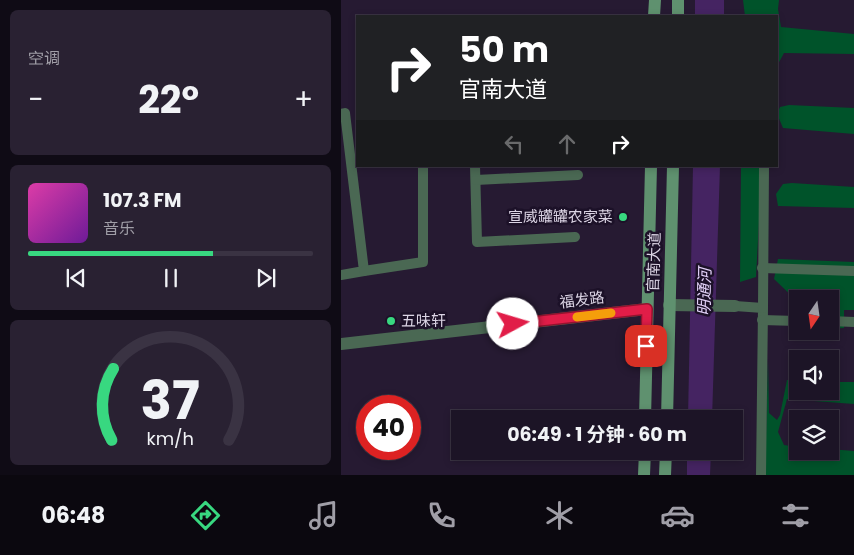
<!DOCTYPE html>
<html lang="zh">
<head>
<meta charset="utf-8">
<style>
	:root { --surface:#1c1426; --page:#292132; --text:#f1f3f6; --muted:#a09ea7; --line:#3a3343; --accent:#38d880 }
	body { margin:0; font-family:Poppins,"Noto Sans SC",sans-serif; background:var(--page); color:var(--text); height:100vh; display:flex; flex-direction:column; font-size:19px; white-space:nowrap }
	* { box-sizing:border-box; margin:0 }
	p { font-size:16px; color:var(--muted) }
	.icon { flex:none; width:28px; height:28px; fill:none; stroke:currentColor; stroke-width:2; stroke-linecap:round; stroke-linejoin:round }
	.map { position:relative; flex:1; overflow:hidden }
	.side { display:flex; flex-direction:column; gap:10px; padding:10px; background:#0f0b15; width:341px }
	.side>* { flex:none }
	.guide { position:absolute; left:15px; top:15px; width:422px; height:152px; border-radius:0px; box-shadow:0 2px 8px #0003,0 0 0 1px var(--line); background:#202124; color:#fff; overflow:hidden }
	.needle { width:32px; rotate:193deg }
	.tools { position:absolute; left:448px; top:290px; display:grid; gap:10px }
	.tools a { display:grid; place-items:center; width:50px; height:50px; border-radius:0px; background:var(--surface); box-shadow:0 2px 8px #0003,0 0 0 1px var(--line); font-size:25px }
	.speed { position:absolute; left:15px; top:395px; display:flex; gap:10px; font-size:25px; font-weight:700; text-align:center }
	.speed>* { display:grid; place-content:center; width:65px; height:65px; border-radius:50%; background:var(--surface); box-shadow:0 2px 8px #0003,0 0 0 1px var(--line); line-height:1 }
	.speed .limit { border:8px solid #d22; background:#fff; color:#111 }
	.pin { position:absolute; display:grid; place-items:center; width:42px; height:42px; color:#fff; margin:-21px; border-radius:10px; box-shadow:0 2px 8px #0006 }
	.me { position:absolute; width:55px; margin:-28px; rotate:84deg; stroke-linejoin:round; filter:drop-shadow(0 0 4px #0008) }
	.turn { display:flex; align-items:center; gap:18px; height:105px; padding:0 20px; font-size:22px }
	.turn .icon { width:65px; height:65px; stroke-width:2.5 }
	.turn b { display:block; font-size:35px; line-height:42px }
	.lanes { display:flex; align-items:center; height:48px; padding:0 20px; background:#0003; justify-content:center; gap:25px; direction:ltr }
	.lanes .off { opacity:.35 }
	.big { font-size:38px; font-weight:700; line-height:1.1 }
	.side .card { flex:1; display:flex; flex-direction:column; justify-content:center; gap:8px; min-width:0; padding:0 18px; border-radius:8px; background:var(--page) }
	.side .dial { align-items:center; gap:0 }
	.dial svg { height:130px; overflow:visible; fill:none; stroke:var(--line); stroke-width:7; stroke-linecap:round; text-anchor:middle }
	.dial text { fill:var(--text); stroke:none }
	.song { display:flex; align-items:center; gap:15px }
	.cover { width:60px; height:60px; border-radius:8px; background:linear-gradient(135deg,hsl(320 70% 55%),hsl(280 70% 35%)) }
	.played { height:5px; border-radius:2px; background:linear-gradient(90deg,var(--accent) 65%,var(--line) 65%) }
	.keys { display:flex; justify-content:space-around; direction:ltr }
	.heat { display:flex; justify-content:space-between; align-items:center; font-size:28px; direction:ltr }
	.trip { position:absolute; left:110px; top:410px; width:292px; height:50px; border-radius:0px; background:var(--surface); box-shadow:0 2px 8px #0003,0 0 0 1px var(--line); font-weight:700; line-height:50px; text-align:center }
	.menu { display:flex; height:80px; justify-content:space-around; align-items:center; background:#0b080f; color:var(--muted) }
	.menu .icon { width:35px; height:35px }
	.menu .active { color:var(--accent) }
	.menu b { font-size:22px; color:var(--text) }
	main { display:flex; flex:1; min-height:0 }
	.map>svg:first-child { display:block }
	.green { fill:#00532a }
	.water { fill:#452462 }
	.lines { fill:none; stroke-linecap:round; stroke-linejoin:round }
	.service { stroke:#4a6853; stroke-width:10 }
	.minor { stroke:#4a6853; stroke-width:12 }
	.tertiary { stroke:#4a6853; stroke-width:12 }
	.secondary { stroke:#5f916f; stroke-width:12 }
	.route-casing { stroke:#92132f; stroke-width:12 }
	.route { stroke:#e11d48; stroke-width:9 }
	.slow { stroke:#f59e0b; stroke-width:9 }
	.poi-dot { fill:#38d880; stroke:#1c1128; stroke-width:2 }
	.labels { text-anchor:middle; stroke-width:5; stroke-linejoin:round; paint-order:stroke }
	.poi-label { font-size:15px; fill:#dbd4e4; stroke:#1c1128; text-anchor:end }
	.street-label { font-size:15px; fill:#dbd4e4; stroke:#1c1128 }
	.water-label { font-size:16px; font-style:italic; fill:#e3d2f9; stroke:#1c1128 }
</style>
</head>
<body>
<main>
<section class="side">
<div class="card"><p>空调</p>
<div class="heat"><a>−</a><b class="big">22°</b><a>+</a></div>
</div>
<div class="card">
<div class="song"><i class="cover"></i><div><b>107.3 FM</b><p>音乐</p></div></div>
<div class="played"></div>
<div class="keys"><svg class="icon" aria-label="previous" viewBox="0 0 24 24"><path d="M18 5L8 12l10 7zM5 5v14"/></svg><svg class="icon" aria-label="pause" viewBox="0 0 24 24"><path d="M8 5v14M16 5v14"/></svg><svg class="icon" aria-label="next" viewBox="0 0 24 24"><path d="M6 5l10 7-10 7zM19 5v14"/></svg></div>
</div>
<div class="card dial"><svg viewBox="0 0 100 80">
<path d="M14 69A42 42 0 1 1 86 69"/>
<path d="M14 69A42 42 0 0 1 15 25" stroke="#38d880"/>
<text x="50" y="56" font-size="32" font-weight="700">37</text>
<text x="50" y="72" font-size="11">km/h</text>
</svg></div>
</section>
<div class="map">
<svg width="513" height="475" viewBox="0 0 513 475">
	<rect width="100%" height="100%" fill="#261a32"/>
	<g class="green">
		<path d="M402 0H438L437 9 440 27 513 34V54L443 53 436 66V16H404Z"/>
		<path d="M448 105 513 108V134L442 128 436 114 439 107Z"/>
		<path d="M400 166H421L415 277 399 282Z"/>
		<path d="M451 183 513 187V208L437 206 435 194 442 184Z"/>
		<path d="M437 259 513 262V310H503V328L489 329V299H456V301L433 279Z"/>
		<path d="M427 359 428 413 436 420 439 415 446 380H456V391H489V382H513V404L446 399 437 432 443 445 456 447V451H489V449L513 451V475H424Z"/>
	</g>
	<g class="water">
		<rect x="354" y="0" width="29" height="16"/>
		<path d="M352 166H379L371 419H347Z"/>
		<path d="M346 451H370L369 475H346Z"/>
	</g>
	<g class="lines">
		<g class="service">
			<path d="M0 114 4 113 23 271 0 275"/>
			<path d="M134 166 136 242 234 237"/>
			<path d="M135 180 237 175"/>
			<path d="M421 268 513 271"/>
			<path d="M23 271 82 262V166"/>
			<path d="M394 306 422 308 420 475"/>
			<path d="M422 308 423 166"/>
			<path d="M421 320 456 321"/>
			<path d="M489 321 513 322"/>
		</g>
		<path class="minor" d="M328 305 394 306"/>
		<path class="tertiary" d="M0 344 306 309"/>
		<g class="secondary">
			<path d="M313 16 314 0"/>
			<path d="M337 16V0"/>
			<path d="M304 419 310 166"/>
			<path d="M326 419 332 166"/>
			<path d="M303 475 304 451"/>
			<path d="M324 475 325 451"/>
		</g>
	</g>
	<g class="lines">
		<defs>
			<path id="route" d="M172 324 306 309 305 346"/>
		</defs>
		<use href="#route" class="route-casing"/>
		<use href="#route" class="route"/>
		<path class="slow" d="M236 317 270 313"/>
	</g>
	<g class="poi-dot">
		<circle cx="282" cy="217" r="5"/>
		<circle cx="50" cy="321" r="5"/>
	</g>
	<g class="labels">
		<g class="poi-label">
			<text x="272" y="222">宣威罐罐农家菜</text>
			<text x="60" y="326" text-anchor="start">五味轩</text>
		</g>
		<g class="street-label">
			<text transform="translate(313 262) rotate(-88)" y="5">官南大道</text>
			<text transform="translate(241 300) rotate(-7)" y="5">福发路</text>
		</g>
		<g class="water-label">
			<text transform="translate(363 292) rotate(-89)" y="6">明通河</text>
		</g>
	</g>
</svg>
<div class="tools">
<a><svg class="needle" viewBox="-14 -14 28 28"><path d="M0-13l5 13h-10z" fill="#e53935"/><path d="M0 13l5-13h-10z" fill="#a09ea7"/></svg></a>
<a><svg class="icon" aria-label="sound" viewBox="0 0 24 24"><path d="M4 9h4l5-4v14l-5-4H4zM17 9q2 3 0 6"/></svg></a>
<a><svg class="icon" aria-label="layers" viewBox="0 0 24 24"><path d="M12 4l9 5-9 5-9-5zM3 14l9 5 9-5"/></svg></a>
</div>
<div class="speed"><div class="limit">40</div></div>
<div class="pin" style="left:305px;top:346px;background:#d93025"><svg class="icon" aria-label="arrive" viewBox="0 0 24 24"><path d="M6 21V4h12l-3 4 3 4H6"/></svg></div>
<svg class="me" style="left:172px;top:324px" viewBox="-20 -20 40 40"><circle r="19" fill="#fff"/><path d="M0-13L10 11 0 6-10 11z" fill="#e11d48"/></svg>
<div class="trip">06:49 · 1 分钟 · 60 m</div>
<div class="guide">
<div class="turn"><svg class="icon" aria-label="right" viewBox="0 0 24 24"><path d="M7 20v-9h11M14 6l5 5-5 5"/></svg><div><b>50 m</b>官南大道</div></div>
<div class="lanes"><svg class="icon off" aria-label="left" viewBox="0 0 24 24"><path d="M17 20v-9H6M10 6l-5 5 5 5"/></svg><svg class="icon off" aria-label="ahead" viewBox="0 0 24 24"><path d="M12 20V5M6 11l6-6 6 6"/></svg><svg class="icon" aria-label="right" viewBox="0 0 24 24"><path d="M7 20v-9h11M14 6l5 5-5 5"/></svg></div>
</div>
</div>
</main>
<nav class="menu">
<b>06:48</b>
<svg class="icon active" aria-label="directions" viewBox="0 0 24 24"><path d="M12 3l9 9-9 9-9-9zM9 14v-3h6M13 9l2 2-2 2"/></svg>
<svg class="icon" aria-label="music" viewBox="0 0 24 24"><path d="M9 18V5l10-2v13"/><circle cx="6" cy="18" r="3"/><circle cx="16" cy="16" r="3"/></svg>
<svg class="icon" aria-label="phone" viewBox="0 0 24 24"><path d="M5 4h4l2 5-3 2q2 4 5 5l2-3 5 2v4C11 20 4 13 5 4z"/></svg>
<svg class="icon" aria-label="climate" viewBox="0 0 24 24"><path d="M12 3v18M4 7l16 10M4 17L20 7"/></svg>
<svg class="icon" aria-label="car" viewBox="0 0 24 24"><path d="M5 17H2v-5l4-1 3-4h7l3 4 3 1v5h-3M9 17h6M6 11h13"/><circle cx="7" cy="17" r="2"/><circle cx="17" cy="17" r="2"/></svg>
<svg class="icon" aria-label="filters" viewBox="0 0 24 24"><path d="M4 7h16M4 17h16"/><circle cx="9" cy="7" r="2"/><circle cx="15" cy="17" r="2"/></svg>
</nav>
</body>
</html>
